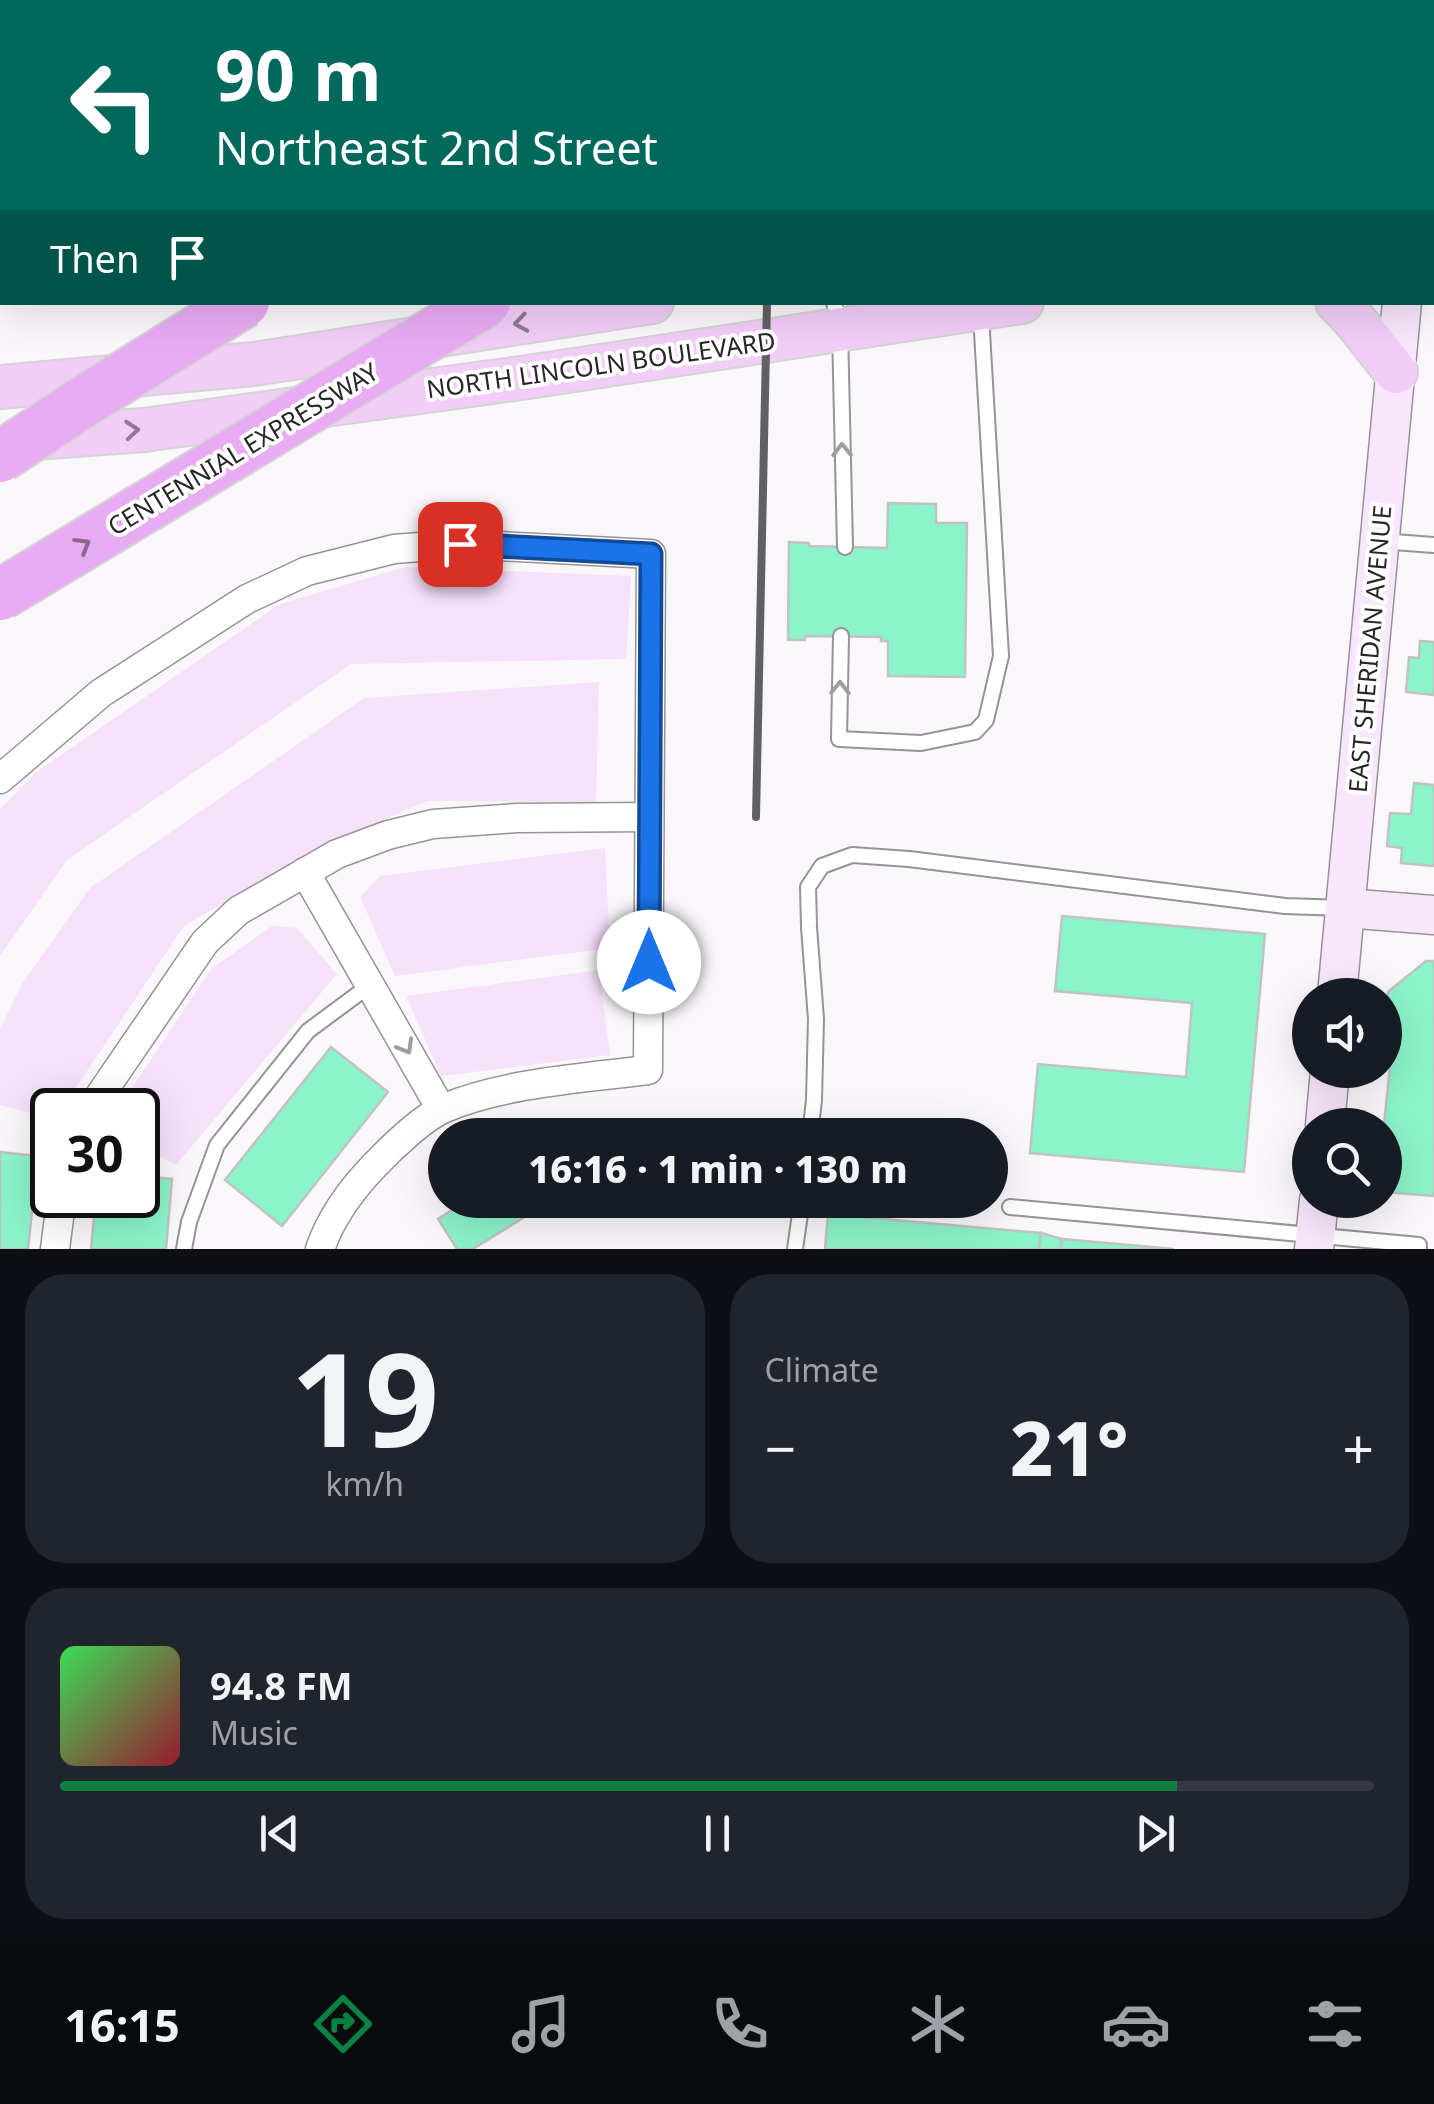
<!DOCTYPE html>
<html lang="en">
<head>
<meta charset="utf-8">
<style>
	:root { --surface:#171b24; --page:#20242c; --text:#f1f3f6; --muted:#9ea1a6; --line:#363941; --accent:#0b8043 }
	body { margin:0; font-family:"Noto Sans",sans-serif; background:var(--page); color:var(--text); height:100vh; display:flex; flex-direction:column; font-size:38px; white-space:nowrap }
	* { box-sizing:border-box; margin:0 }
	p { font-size:32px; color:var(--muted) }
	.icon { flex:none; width:55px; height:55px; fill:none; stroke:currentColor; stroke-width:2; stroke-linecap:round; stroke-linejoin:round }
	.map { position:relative; height:1249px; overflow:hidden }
	.side { display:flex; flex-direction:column; gap:25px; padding:25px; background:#0d0f14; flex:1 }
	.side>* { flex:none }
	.banner { position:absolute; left:0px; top:0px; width:1435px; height:305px; box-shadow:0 10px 40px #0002; background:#00695c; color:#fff; overflow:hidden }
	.fabs { position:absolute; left:1292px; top:978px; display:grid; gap:20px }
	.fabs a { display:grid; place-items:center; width:110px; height:110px; border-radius:50%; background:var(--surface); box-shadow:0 10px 40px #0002; font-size:50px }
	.speed { position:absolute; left:30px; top:1088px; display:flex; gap:20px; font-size:50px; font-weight:700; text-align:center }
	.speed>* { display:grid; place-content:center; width:130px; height:130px; border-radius:50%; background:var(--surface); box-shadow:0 10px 40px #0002; line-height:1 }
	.speed .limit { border:5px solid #111; border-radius:15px; background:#fff; color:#111 }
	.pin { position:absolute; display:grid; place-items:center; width:85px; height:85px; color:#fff; margin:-42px; border-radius:20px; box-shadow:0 5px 15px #0006 }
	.me { position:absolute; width:110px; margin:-55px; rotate:0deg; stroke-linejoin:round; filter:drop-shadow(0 0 8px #0008) }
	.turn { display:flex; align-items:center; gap:35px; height:210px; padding:0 50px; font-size:45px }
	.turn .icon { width:130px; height:130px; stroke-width:2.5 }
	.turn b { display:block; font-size:70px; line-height:85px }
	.then { display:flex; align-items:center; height:95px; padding:0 50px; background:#0003; gap:20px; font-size:38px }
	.big { font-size:75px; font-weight:800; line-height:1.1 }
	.side .tile { flex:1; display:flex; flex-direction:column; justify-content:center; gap:15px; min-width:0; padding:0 35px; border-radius:40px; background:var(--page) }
	.side .dial { align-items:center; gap:0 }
	.dial b { font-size:130px; line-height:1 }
	.song { display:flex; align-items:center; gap:30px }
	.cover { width:120px; height:120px; border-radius:15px; background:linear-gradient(135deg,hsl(130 70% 55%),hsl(350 70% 35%)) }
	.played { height:10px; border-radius:5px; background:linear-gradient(90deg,var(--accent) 85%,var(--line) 85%) }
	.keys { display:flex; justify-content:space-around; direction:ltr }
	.heat { display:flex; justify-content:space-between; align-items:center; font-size:55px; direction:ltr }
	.side .tiles { flex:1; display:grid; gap:25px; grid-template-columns:1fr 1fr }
	.tile:last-child { grid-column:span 2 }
	.trip { position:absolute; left:428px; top:1118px; width:580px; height:100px; border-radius:50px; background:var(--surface); box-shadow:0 10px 40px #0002; font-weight:800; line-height:100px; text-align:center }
	.tabs { display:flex; height:160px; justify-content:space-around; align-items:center; background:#090b0e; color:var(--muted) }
	.tabs .icon { width:70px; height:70px }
	.tabs .on { color:var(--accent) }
	.tabs b { font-size:45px; color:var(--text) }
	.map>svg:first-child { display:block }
	.green { fill:#f6e1fa }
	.building { fill:#8cf4cb; stroke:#c0c3c1; stroke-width:2.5 }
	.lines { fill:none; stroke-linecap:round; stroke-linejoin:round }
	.lane-casing { stroke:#959396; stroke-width:18 }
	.street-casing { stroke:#959396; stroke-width:31 }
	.secondary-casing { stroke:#959396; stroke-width:41 }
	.primary-casing { stroke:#d4d4d4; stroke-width:46 }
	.highway-casing { stroke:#d4d4d4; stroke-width:54 }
	.lane { stroke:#fff; stroke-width:14 }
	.street { stroke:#fff; stroke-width:28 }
	.secondary { stroke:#f8e6fc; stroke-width:38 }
	.primary { stroke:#f2cdf8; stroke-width:42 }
	.highway { stroke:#e9abf4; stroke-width:50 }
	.rail { stroke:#605f61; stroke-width:8 }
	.highway-bridge-casing { stroke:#d4d4d4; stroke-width:54; stroke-linecap:butt }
	.highway-bridge { stroke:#e9abf4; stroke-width:50 }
	.oneway { stroke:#8c7a90 }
	.oneway2 { stroke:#9e9e9e }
	.oneway3 { stroke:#88698e }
	.route-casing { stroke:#114b97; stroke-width:25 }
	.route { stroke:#1a73e8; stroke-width:18 }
	.labels { text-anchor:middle; stroke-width:8; stroke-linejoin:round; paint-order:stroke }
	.street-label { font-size:25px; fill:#272728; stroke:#fff }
</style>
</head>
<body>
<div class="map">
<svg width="1434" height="1249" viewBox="0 0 1434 1249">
	<rect width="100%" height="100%" fill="#faf7fa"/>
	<g class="green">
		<path d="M405 567 631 576 626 659 351 664 67 860 0 956V809L35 773 280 604Z"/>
		<path d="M599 682 596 802 428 801 316 849 184 926 61 1110H52V1119L0 1105V1029L23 982 90 888 364 698Z"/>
		<path d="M605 848 610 948 395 976 360 897 380 876Z"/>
		<path d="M272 926 297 928 337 974 176 1165 138 1145V1110H117L211 969Z"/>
		<path d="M599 970 610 1055 441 1076 406 996Z"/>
	</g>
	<g class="building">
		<path d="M888 503 936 504V523H967L965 677 888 676V641H881V637L805 636V640H788L789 542 809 543V546L887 548Z"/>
		<path d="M1420 641 1434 642V695L1406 692 1409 657 1419 658Z"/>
		<path d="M1414 783 1434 785V866L1401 863 1402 848 1387 846 1390 813 1411 814Z"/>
		<path d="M1062 916 1265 934 1244 1172 1030 1153 1038 1064 1186 1077 1192 1003 1055 991Z"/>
		<path d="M1426 961H1434V1196L1385 1192 1384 1125 1395 1017 1386 1016 1388 992Z"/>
		<path d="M331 1047 388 1092 282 1226 225 1180Z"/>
		<path d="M0 1152 38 1156 28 1249H0Z"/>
		<path d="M138 1176 172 1179 166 1249H91L96 1195H138Z"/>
		<path d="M468 1200H552L473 1249H457L438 1219Z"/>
		<path d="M828 1214 1041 1233 1039 1249H825Z"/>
		<path d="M1041 1233 1062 1239 1061 1249H1039Z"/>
		<path d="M1062 1239 1174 1249H1061Z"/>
	</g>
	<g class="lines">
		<defs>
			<g id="lane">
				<path d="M834 302 840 330 845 547"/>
				<path d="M1380 541 1434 545"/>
				<path d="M841 636 839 739 921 743 975 732 986 720 1001 656 981 315"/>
				<path d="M810 1135 814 1100 816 1019 809 927 808 887 822 866 852 855 909 859 1285 906 1344 908"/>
				<path d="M1010 1207 1419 1245V1249"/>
				<path d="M184 1249 189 1222 217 1145 308 1031 370 985"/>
				<path d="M795 1249 802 1200"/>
			</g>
			<g id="street">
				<path d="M0 779 101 693 247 599 307 571 394 549 460 544 651 554 648 1070C585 1078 503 1083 445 1108 423 1117 390 1149 374 1166 350 1191 331 1217 320 1249"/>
				<path d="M305 872 441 1109"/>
				<path d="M90 1110 205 942 238 911 337 854 388 835 433 824 517 818 649 817"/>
				<path d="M55 1249 62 1195"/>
			</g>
			<g id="secondary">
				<path d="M1345 908 1434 915"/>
				<path d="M1337 995 1402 302"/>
				<path d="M1325 1125 1330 1070"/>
				<path d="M1314 1249 1319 1200"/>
			</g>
			<g id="primary">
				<path d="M1432 183H1434"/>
				<path d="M1432 240H1434"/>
				<path d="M1337 302C1359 322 1377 350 1396 372"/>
				<path d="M0 387 254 364 652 302"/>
				<path d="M20 439 144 430 528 377 1022 302"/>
			</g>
			<g id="highway">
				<path d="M736 2 740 0"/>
				<path d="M990 2 994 0"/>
				<path d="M1430 2V0"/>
				<path d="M0 268 2 267"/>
			</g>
		</defs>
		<use href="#lane" class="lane-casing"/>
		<use href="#street" class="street-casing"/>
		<use href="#secondary" class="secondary-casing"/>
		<use href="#primary" class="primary-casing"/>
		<use href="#highway" class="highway-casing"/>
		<use href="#lane" class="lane"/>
		<use href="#street" class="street"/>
		<use href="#secondary" class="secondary"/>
		<use href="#primary" class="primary"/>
		<use href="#highway" class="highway"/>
		<g class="rail">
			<path d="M773 2V0"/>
			<path d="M756 817 767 302"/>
		</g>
		<defs>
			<g id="highway-bridge">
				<path d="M0 457 86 400 244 302"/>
				<path d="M0 595 485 302"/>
			</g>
		</defs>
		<use href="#highway-bridge" class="highway-bridge-casing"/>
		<use href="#highway-bridge" class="highway-bridge"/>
	</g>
	<defs><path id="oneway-chevron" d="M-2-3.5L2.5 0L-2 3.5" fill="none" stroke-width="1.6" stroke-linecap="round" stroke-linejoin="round" transform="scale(2.5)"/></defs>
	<g class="oneway">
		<use href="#oneway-chevron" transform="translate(521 323) rotate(171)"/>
		<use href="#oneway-chevron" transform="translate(132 430) rotate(-5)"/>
	</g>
	<g class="oneway2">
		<use href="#oneway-chevron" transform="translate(842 450) rotate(-91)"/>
		<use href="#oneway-chevron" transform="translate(840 688) rotate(-89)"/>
		<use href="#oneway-chevron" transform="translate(406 1047) rotate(60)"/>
	</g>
	<use class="oneway3" href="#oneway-chevron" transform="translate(83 545) rotate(-31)"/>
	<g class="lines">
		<defs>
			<path id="route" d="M460 544 651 554 649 962"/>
		</defs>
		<use href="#route" class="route-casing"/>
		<use href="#route" class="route"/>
	</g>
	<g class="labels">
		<g class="street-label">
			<text transform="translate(601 365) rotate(-8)" y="9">NORTH LINCOLN BOULEVARD</text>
			<text transform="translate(243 449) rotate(-31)" y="9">CENTENNIAL EXPRESSWAY</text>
			<text transform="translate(1370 649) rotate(-85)" y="9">EAST SHERIDAN AVENUE</text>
		</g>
	</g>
</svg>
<div class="fabs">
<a><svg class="icon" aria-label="sound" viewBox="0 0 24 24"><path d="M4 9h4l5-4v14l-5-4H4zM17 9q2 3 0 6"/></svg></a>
<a><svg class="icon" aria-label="search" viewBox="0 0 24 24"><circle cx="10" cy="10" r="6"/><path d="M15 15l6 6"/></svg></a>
</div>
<div class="speed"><div class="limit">30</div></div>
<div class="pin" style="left:460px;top:544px;background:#d93025"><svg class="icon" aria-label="arrive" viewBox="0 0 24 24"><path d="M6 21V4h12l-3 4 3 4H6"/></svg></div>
<svg class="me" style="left:649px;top:962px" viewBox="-20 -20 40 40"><circle r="19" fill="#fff"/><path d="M0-13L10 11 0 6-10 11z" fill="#1a73e8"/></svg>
<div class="trip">16:16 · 1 min · 130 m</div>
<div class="banner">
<div class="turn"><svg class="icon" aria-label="left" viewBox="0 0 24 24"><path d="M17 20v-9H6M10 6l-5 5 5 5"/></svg><div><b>90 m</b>Northeast 2nd Street</div></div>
<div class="then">Then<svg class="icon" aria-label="arrive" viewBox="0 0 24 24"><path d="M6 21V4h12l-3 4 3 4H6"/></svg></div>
</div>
</div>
<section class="side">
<div class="tiles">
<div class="tile dial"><b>19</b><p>km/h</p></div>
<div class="tile"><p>Climate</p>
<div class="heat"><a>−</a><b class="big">21°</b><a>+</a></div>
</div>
<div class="tile">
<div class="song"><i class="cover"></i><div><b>94.8 FM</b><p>Music</p></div></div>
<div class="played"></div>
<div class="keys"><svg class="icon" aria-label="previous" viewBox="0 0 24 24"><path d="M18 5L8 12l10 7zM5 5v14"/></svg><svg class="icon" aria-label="pause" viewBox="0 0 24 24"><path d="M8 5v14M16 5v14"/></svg><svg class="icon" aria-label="next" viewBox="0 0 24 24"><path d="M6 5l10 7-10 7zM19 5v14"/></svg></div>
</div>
</div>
</section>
<nav class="tabs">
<b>16:15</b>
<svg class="icon on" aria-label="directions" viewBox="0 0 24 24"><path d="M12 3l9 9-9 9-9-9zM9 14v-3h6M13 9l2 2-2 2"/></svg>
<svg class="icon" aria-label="music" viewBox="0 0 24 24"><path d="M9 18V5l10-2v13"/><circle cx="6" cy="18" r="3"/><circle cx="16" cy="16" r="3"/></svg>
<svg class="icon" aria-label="phone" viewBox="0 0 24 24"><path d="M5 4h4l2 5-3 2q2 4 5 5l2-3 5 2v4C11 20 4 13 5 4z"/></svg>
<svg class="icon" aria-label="climate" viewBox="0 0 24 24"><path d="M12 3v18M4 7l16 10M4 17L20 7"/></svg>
<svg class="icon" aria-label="car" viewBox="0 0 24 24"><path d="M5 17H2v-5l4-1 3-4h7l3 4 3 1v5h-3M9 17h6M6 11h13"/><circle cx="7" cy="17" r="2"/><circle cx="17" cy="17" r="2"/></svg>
<svg class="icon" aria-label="filters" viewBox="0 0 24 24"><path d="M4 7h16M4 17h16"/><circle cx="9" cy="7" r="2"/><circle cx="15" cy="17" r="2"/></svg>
</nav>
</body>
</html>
